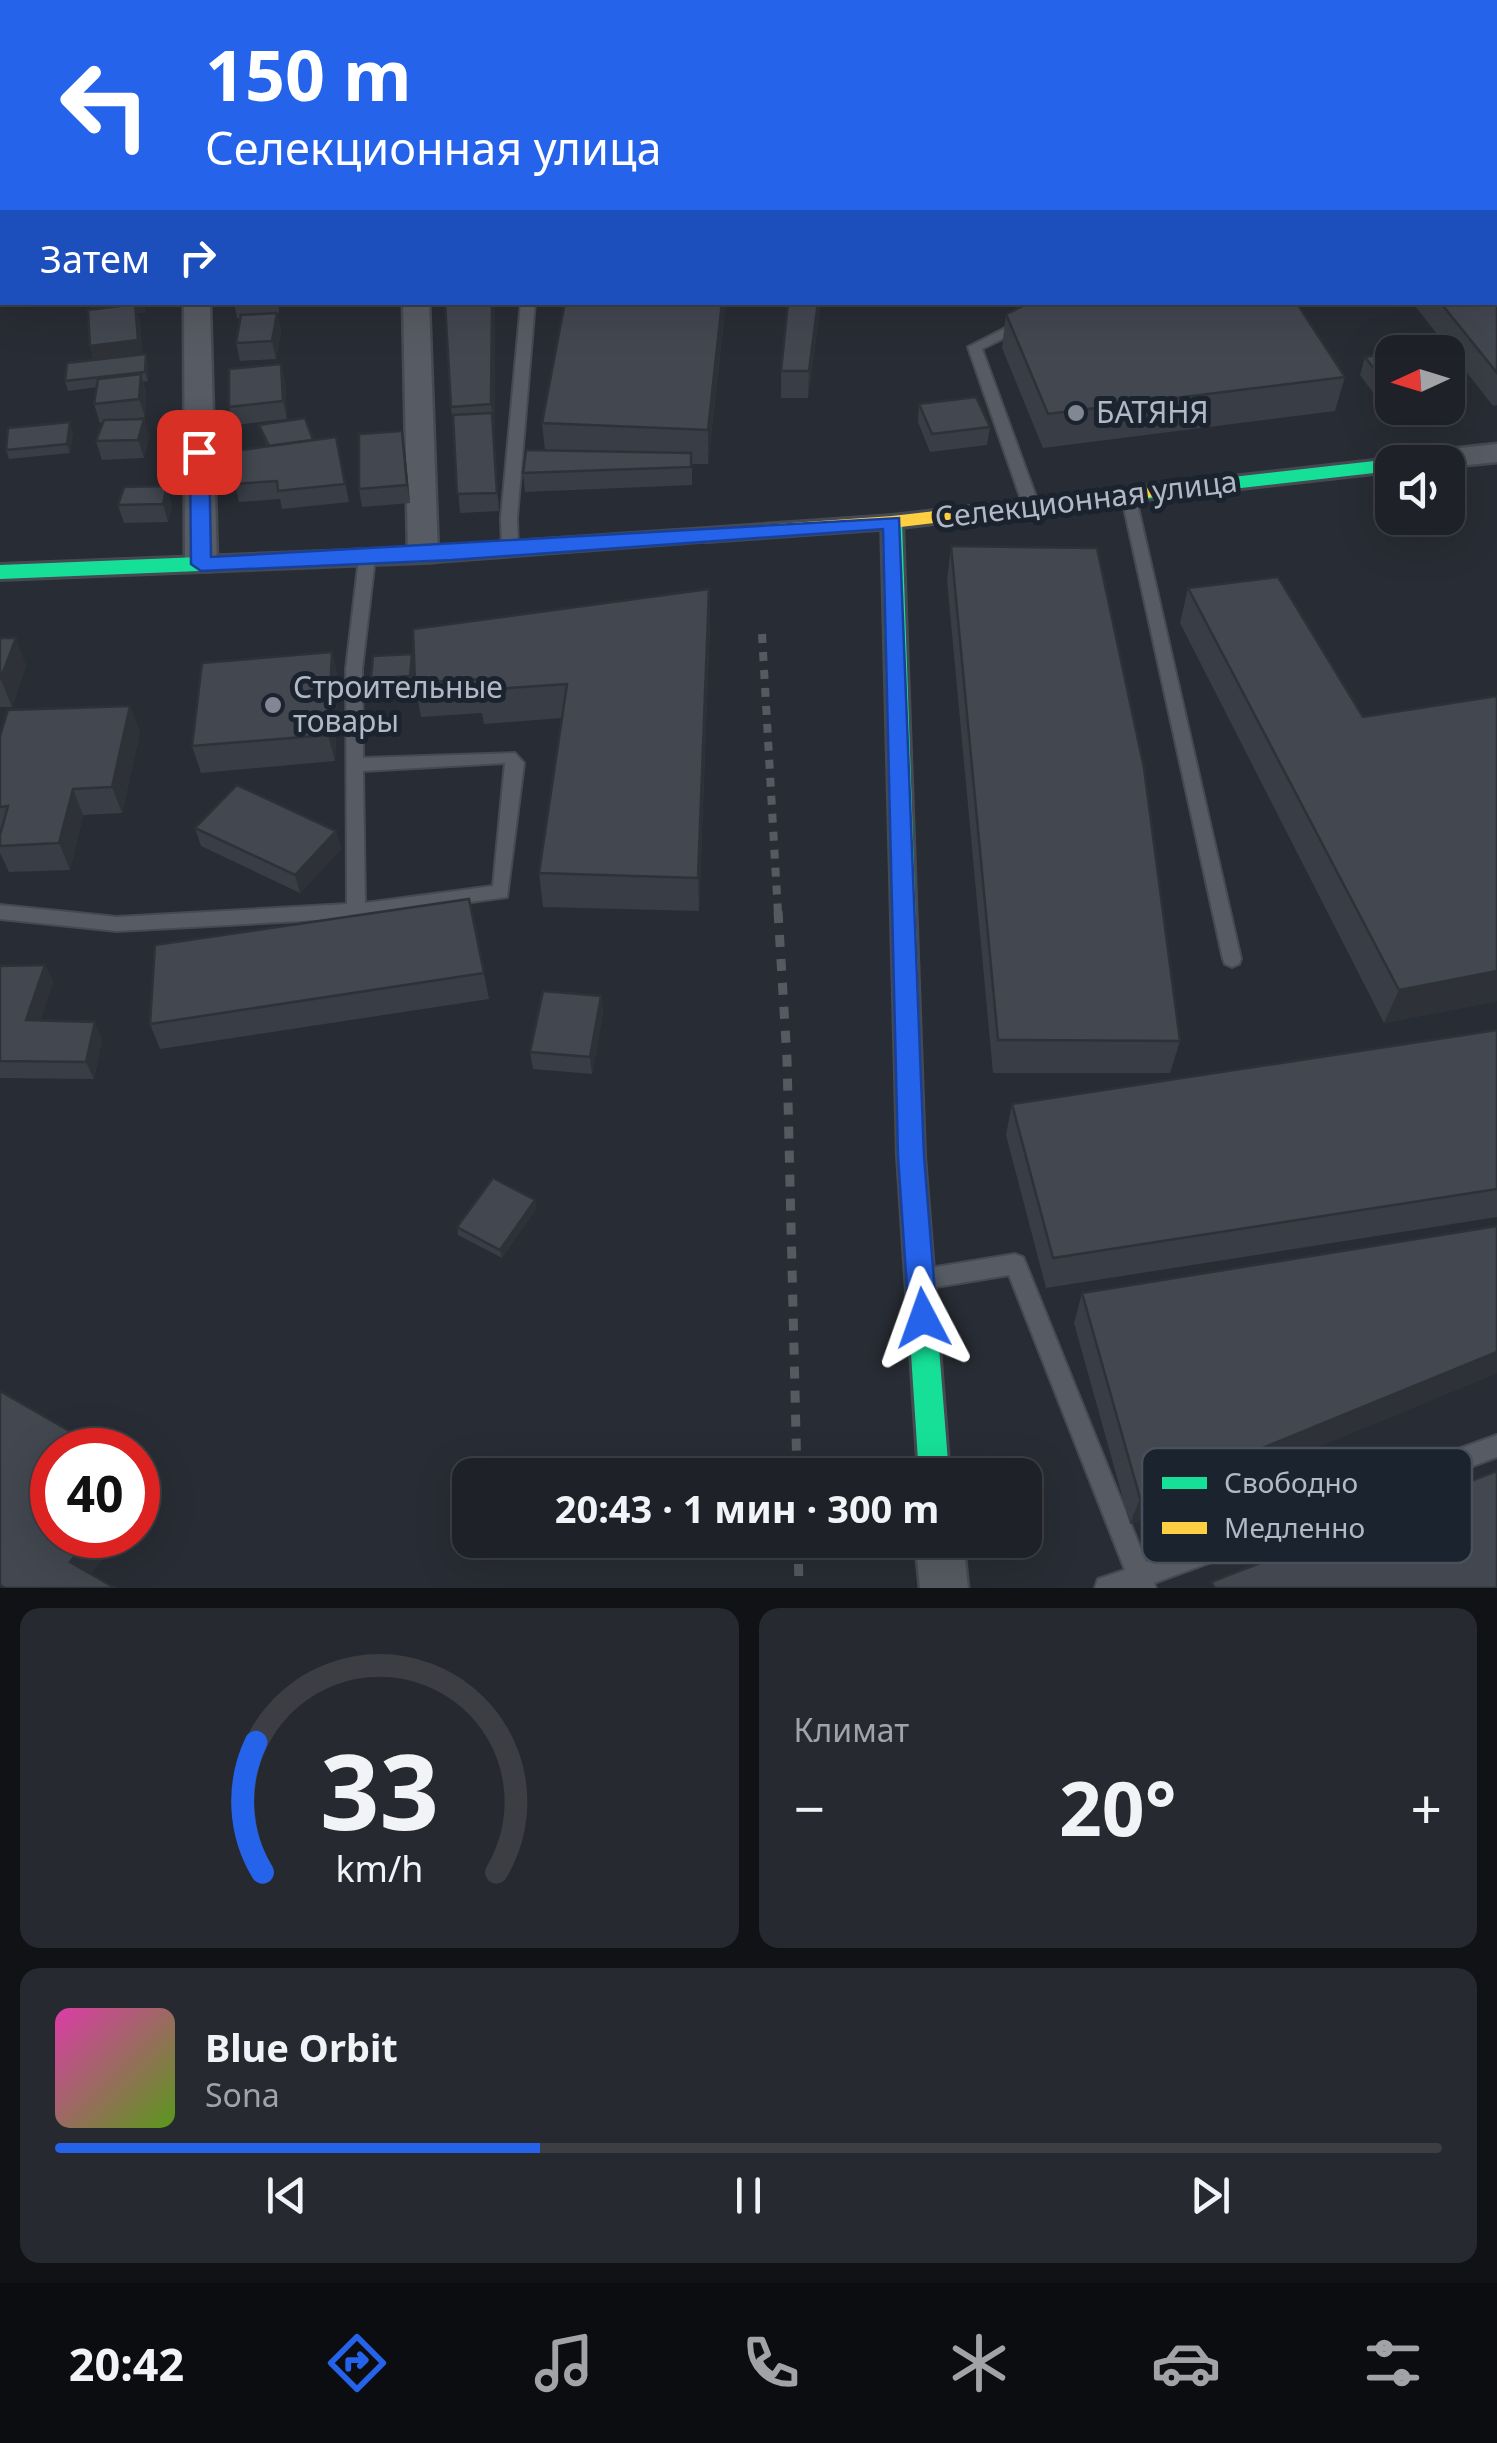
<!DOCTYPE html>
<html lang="ru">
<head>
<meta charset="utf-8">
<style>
	:root { --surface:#1e2127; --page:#26292f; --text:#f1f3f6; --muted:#a1a3a7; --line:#3c3e44; --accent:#2563eb }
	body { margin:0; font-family:"Noto Sans",sans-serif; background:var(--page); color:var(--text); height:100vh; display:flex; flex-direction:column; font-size:38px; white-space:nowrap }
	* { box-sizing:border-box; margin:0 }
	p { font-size:32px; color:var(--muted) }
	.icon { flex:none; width:55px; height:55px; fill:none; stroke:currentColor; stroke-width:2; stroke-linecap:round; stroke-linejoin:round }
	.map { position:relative; height:1588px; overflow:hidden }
	.sheet { display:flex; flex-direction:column; gap:20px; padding:20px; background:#101215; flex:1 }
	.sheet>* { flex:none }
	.top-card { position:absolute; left:0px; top:0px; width:1498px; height:305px; box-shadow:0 10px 40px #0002,0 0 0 2px var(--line); background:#2563eb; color:#fff; overflow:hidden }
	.needle { width:65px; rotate:266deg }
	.controls { position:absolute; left:1375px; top:335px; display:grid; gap:20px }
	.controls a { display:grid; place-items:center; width:90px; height:90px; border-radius:20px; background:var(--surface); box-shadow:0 10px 40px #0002,0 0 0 2px var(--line); font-size:50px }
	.speed { position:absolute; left:30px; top:1428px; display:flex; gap:20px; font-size:50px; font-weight:700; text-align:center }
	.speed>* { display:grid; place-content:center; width:130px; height:130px; border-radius:50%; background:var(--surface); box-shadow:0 10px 40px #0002,0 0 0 2px var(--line); line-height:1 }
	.speed .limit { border:15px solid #d22; background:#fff; color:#111 }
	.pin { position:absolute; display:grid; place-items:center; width:85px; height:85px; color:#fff; margin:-42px; border-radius:20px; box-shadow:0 5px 15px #0006 }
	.me { position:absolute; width:110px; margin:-55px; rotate:356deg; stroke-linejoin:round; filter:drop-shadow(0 0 8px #0008) }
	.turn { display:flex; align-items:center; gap:35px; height:210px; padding:0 40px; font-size:45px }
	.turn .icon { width:130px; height:130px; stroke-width:2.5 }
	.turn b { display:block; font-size:70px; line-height:85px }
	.then { display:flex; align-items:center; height:95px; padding:0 40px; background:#0003; gap:20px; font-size:38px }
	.big { font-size:75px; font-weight:700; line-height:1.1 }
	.sheet .card { flex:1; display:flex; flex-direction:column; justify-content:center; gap:15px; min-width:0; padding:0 35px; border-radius:20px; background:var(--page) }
	.sheet .dial { align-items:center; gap:0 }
	.dial svg { height:260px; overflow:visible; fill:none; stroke:var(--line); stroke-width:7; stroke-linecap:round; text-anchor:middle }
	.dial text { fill:var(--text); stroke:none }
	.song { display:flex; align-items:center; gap:30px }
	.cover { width:120px; height:120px; border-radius:15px; background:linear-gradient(135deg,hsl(320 70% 55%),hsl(90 70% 35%)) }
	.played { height:10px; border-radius:5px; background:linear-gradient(90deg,var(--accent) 35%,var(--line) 35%) }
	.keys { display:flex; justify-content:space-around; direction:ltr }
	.heat { display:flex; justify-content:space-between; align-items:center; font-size:55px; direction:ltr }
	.sheet .tiles { flex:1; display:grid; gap:20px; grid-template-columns:1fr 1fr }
	.card:last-child { grid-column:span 2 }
	.trip { position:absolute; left:452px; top:1458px; width:590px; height:100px; border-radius:20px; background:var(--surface); box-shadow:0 10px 40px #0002,0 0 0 2px var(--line); font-weight:700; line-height:100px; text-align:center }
	.tab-bar { display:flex; height:160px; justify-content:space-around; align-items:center; background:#0c0d10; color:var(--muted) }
	.tab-bar .icon { width:70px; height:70px }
	.tab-bar .active { color:var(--accent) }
	.tab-bar b { font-size:45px; color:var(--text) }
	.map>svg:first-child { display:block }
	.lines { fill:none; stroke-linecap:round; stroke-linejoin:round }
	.lane-casing { stroke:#454951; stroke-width:4 }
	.street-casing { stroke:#454951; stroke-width:5 }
	.fast-casing { stroke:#454951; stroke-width:6 }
	.slow-casing { stroke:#454951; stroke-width:6 }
	.lane { fill:#575b63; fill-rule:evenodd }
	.street { fill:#575b63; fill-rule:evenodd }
	.fast { fill:#16e098; fill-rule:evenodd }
	.slow { fill:#ffcf43; fill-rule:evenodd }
	.rail-far1 { stroke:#555a60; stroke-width:8; stroke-dasharray:9 9; stroke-linecap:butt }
	.rail { stroke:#555a60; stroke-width:9; stroke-dasharray:12 12; stroke-linecap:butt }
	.wall { fill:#393d45 }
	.shaded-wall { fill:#2e3238 }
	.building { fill:#424750; stroke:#2e3238; stroke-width:2.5 }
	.route { fill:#2563eb; stroke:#184099; stroke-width:2.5 }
	.poi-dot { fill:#818793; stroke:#1b232f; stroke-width:4 }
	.labels { text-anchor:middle; stroke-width:10; stroke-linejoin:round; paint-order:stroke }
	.poi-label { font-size:30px; fill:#b1b8c6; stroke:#1b232f; text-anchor:start }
	.street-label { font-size:30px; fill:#b1b8c6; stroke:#1b232f }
	.key { fill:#1b232f; stroke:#48505c; stroke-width:2.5 }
	.key-label { font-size:28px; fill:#b1b8c6 }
</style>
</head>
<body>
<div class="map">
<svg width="1497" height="1588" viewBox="0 0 1497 1588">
	<rect width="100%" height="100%" fill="#282c34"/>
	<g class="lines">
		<defs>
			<g id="lane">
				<rect x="1495" y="154" width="2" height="8"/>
				<path d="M521 302H535L517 518 518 550 510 555 502 550 501 518Z"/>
				<path d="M1025 318 1030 319V325L982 349 1039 505 1031 510 1023 505 968 347Z"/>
				<path d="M1128 489 1135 494 1241 959 1239 964 1232 967 1225 964 1223 959 1121 494Z"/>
				<path d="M367 553 375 558 362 669 363 758 515 753 524 763 507 897 356 918 117 931 0 919V905L117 917 347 904 346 669 359 558ZM505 763 493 886 365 903 363 771Z"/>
				<path d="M1015 1254 1023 1257 1026 1264 1146 1562 1497 1435V1457L1154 1583 1156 1588H1095L1098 1579 1125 1570 1009 1275 930 1288 922 1285 919 1278 922 1271 930 1268Z"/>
			</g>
			<g id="street">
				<path d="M178 0H200L201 2H179Z"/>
				<rect x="391" y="0" width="22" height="2"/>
				<path d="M184 302H210L217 564 212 571H190L185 564Z"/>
				<path d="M403 302H429L438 555 434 562H412L408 555Z"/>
				<path d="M1497 444V462L1448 467V462H1398L1413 453Z"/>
				<path d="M915 1540H963L968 1588H920Z"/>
			</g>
			<g id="fast">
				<path d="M1392 459 1400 462H1392V471L1144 499 1134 493 1144 487Z"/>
				<path d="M892 516 902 522 924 1156 949 1475H919L898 1156 882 522Z"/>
				<path d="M706 529 716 535 713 540 423 562 0 579V565L423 548Z"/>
			</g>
			<path id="slow" d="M1144 487 1151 489 1154 493 1151 497 892 528 706 541 696 535 706 529 892 516Z"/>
		</defs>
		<use href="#lane" class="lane-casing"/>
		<use href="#street" class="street-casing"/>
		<use href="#fast" class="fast-casing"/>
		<use href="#slow" class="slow-casing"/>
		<use href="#lane" class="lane"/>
		<use href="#street" class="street"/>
		<use href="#fast" class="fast"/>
		<use href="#slow" class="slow"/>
		<path class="rail-far1" d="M762 634 778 914"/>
		<g class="rail">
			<path d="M778 911 787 1059 797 1475"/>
			<path d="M798 1540 799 1588"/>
		</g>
	</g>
	<g class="wall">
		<rect x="73" y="0" width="81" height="2"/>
		<path d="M1165 0H1257L1259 2H1166Z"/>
		<path d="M1288 0H1497V134H1495V2H1290Z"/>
		<path d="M1497 296V405L1493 406 1412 302H1495Z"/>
		<path d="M234 302H279V314H277L281 331 276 359 240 361 236 343 240 318H237Z"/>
		<path d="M495 302 494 431 499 511 460 513 451 407Z"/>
		<path d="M565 302H726L708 464H692V485L525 492 523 473 545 451 542 423Z"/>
		<path d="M788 302H821L808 398H781V371Z"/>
		<path d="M89 303 146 312 137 313 140 322 142 355 148 364V381L143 382 146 392 145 417 131 419H144L149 437 144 458 102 460 96 441 103 422 100 423 94 404 97 387 68 391 65 381 94 360 90 346 92 310Z"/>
		<path d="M1006 314 1345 377 1335 411 1043 448 1002 348Z"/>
		<path d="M1392 353V408H1404L1386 410 1360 375 1365 357Z"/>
		<path d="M281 364 285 382 287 419 234 425 229 407Z"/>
		<path d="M919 404 990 427 987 445 930 452 918 422Z"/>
		<path d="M259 425 313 440 336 437 349 502 282 509 280 499 239 502 227 452 267 447Z"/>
		<path d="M73 432 70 453 9 459 6 450Z"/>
		<path d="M405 450 410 503 362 507 359 489Z"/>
		<path d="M172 504 168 522 124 523 118 505Z"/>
		<path d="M951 546 1180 1041 1170 1073H993L947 580Z"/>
		<path d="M1188 588 1363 717 1497 696V1001L1384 1023 1180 623Z"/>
		<path d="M709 589 710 623 699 911 543 907 539 873 562 718 484 724 482 713 421 717 415 683Z"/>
		<path d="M0 638 26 665 12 707H0Z"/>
		<path d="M332 652 338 679 335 761 201 773 192 746Z"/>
		<path d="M412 654 413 663 412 686 373 688 371 679Z"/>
		<path d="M140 732 122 813 83 815 70 870 9 872 0 853V736Z"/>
		<path d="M195 828 336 831 341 849 300 893 201 846Z"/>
		<path d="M469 899 489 999 160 1049 150 1024Z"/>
		<path d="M45 965 53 982 40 1020 102 1039 94 1079 0 1078V966Z"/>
		<path d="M601 996 603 1013 592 1074 533 1069 530 1052Z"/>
		<path d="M1497 1030V1217L1046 1288 1006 1135 1012 1104Z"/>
		<path d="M535 1200 536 1209 502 1258 458 1235 457 1227Z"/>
		<path d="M1497 1226V1373L1130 1524 1074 1323 1082 1293Z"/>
	</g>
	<g class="shaded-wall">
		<path d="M1497 103V134H1495V104Z"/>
		<path d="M144 302 146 312 137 313 140 322 143 358 96 364 90 346 95 321 89 303Z"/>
		<path d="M492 302H495V431L491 404Z"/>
		<path d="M722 302H726L708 464V430Z"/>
		<path d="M818 302H821L808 398 809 371Z"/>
		<path d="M277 313 281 331 276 359 272 341Z"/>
		<path d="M146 354 148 364V381L145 372Z"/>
		<path d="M281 364 285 382 287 419 283 401Z"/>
		<path d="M141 374 146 392 145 417 139 399Z"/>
		<path d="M1463 382 1457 400 1448 401V384Z"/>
		<path d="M1392 392V408H1404L1386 410Z"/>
		<path d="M492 413 494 431 499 511 497 493Z"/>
		<path d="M144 419 149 437 144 458 138 440Z"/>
		<path d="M70 422 73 432 70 453 67 444Z"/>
		<path d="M402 431 405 450 410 503 407 485Z"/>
		<path d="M167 486 172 504 168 522 163 504Z"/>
		<path d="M709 589 710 623 699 911 698 878Z"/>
		<path d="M16 638 26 665 12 707 1 680Z"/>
		<path d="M332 652 338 679 335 761 328 735Z"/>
		<path d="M412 654 413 663 412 686 410 676Z"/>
		<path d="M130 706 140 732 122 813 112 787Z"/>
		<path d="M73 789 83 815 70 870 59 843Z"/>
		<path d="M336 831 341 849 300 893 295 875Z"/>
		<path d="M45 965 53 982 35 1037 26 1020Z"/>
		<path d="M1497 971V1001L1384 1023 1399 990Z"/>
		<path d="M601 996 603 1013 592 1074 590 1057Z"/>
		<path d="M95 1022 102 1039 94 1079 86 1062Z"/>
		<path d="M535 1200 536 1209 502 1258 500 1250Z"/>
		<path d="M1497 1352V1373L1130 1524 1140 1498Z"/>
		<path d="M85 1440 91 1450H77Z"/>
		<path d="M92 1535H121L85 1582 70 1562Z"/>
	</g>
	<g class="building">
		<rect x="73" y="0" width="57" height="2"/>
		<rect x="422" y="0" width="56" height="2"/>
		<rect x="575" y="0" width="186" height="2"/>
		<path d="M1185 0H1257L1259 2H1187Z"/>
		<path d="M1324 0H1497V103L1495 104V2H1326Z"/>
		<rect x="0" y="194" width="2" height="17"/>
		<path d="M1495 294 1497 296V373L1440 302H1495Z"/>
		<path d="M445 302H492L491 404 451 407Z"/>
		<path d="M565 302H722L708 430 542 423Z"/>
		<path d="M788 302H818L809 371H781Z"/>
		<path d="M1044 302H1296L1345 377 1048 414 1006 314 1027 304Z"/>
		<path d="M135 304 138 340 90 346 88 310Z"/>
		<path d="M277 313 272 341 236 343 241 315Z"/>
		<path d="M1434 347 1439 352H1394Z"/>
		<path d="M1392 353V392L1365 357Z"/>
		<path d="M146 354 145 372 65 381 67 363Z"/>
		<path d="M1448 363 1463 382 1448 384Z"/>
		<path d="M281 364 283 401 229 407V369Z"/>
		<path d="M141 374 139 399 94 404 98 379Z"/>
		<path d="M976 397 990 427 932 434 919 404Z"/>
		<path d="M492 413 497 493 457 494 453 415Z"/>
		<path d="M305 418 313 440 269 446 259 425Z"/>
		<path d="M144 419 138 440 96 441 104 420Z"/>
		<path d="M70 422 67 444 6 450 8 428Z"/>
		<path d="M402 431 407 485 359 489V434Z"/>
		<path d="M336 437 345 484 278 491 277 481 234 484 227 452Z"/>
		<path d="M526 450 691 453V467L523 473Z"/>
		<path d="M167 486 163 504 118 505 124 487Z"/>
		<path d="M951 546 1097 548 1144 768 1180 1041 998 1040Z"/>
		<path d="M1278 577 1363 717 1497 696V971L1399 990 1188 588Z"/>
		<path d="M709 589 698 878 539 873 567 684 479 690 481 679 415 683 413 629Z"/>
		<path d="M0 638H16L0 680Z"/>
		<path d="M332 652 328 735 192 746 202 663Z"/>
		<path d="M412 654 410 676 371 679 373 656Z"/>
		<path d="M130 706 112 787 73 789 59 843 0 846V835L8 806 0 807V736L8 710Z"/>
		<path d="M237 785 336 831 295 875 195 828Z"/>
		<path d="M469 899 484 973 150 1024 155 945Z"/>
		<path d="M45 965 26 1020 95 1022 86 1062 0 1061V966Z"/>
		<path d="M543 991 601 996 590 1057 530 1052Z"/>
		<path d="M1497 1030V1189L1053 1258 1012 1104Z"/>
		<path d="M493 1178 535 1200 500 1250 457 1227Z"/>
		<path d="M1497 1226V1352L1140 1498 1082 1293Z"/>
		<path d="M0 1391 85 1440 77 1450H52V1535H92L70 1562 115 1588H5L0 1585Z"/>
		<path d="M1497 1471V1588H1215L1211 1582Z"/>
	</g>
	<path class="route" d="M199 446 209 452 211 557 899 518 924 1156 937 1318 933 1328 923 1331 913 1328 909 1318 898 1156 883 529 452 560 201 571 191 564 190 452Z"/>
	<g class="poi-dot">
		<circle cx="1076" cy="413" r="10"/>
		<circle cx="273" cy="705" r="10"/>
	</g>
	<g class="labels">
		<g class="poi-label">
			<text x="1096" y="423">БАТЯНЯ</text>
			<text x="293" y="698">Строительные<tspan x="293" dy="34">товары</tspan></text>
		</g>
		<g class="street-label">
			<text transform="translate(1086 500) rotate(-7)" y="10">Селекционная улица</text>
		</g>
	</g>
	<rect x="1142" y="1448" width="330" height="115" rx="15" class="key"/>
	<rect x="1162" y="1477" width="45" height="12" fill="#16e098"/>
	<rect x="1162" y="1522" width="45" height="12" fill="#ffcf43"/>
	<g class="key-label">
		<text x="1224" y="1493">Свободно</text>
		<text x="1224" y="1538">Медленно</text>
	</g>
</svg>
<div class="controls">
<a><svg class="needle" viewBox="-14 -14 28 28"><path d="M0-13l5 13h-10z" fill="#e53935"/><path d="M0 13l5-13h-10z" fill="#a1a3a7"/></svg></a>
<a><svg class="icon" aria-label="sound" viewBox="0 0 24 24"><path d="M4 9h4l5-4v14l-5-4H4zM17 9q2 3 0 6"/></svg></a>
</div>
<div class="speed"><div class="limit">40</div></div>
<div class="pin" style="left:199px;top:452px;background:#d93025"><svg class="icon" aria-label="arrive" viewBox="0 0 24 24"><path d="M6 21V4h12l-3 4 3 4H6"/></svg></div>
<svg class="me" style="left:923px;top:1318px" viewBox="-20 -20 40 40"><path d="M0-17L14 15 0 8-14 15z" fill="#2563eb" stroke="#fff" stroke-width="4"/></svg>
<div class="trip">20:43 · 1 мин · 300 m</div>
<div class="top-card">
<div class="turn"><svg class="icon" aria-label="left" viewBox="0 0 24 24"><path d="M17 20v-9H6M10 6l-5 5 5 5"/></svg><div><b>150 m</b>Селекционная улица</div></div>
<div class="then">Затем<svg class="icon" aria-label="right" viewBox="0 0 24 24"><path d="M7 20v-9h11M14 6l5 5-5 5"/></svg></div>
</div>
</div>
<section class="sheet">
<div class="tiles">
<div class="card dial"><svg viewBox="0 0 100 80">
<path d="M14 69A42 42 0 1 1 86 69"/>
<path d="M14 69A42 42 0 0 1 12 29" stroke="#2563eb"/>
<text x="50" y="56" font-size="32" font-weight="700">33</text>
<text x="50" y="72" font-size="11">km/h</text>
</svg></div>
<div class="card"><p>Климат</p>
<div class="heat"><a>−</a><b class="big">20°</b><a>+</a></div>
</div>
<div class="card">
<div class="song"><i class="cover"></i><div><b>Blue Orbit</b><p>Sona</p></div></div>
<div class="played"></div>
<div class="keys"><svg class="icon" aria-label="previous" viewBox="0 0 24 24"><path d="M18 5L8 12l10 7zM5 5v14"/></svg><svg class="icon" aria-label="pause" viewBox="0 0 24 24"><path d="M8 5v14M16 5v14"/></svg><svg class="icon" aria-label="next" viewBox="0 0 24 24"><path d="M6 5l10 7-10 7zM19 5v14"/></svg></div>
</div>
</div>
</section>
<nav class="tab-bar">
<b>20:42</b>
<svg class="icon active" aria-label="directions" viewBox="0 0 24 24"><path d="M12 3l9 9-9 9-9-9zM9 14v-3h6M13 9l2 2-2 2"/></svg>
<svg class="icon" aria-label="music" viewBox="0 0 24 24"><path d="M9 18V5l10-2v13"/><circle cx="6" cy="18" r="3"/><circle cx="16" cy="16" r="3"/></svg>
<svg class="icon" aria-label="phone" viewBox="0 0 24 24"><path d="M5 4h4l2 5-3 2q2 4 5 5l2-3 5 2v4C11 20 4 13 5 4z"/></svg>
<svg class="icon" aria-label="climate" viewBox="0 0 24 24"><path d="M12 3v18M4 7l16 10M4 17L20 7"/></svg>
<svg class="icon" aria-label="car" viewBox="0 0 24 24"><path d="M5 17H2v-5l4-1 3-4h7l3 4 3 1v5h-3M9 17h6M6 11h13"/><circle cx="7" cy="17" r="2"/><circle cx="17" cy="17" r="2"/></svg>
<svg class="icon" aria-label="filters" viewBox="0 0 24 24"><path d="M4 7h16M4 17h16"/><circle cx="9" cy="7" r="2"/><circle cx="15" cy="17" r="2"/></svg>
</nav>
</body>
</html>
